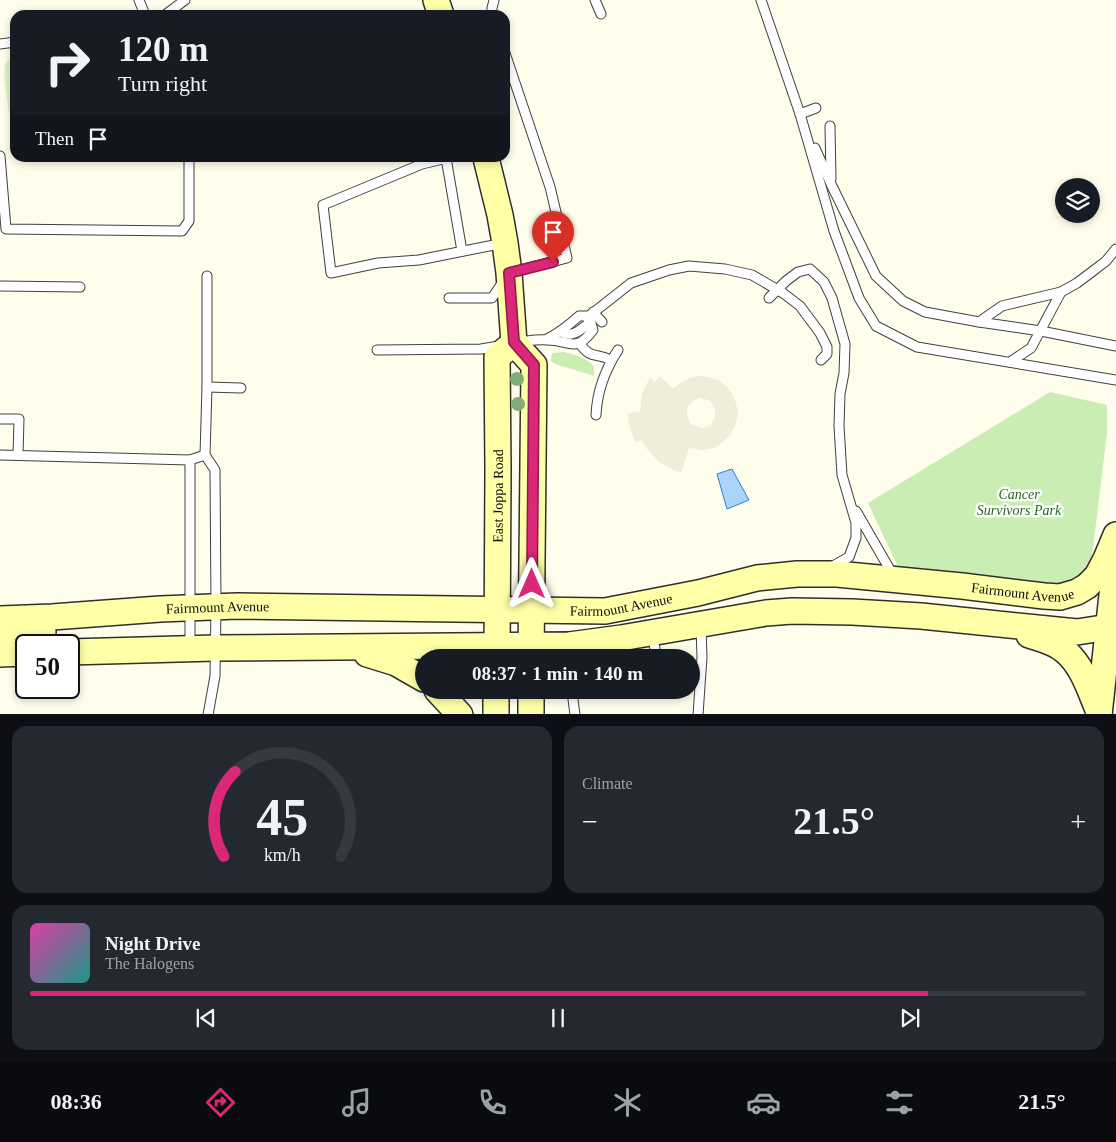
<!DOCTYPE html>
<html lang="en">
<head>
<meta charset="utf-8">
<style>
	:root { --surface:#171b24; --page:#242831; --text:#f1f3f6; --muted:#9ea1a6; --line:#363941; --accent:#db2777 }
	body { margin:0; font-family:Georgia,serif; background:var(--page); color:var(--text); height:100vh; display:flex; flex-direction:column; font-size:19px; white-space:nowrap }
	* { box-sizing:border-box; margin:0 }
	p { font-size:16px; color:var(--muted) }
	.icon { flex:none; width:28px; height:28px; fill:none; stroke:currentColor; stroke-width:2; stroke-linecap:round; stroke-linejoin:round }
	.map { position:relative; height:714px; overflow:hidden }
	.panel { display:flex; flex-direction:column; gap:12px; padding:12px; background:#0d0f14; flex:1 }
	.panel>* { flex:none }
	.top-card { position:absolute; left:10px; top:10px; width:500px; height:152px; border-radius:15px; box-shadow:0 2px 8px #0003; background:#171b24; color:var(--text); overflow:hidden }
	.buttons { position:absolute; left:1055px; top:178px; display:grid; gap:10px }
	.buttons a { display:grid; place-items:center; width:45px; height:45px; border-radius:50%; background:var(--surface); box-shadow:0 2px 8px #0003; font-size:25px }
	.speed { position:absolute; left:15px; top:634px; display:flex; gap:10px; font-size:25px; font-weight:700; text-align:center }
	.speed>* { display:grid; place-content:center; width:65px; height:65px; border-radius:50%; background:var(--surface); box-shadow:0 2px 8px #0003; line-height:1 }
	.speed .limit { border:2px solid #111; border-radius:8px; background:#fff; color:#111 }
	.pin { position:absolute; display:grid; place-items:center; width:42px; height:42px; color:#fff; margin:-51px -21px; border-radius:50% 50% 50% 0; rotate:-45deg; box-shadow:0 0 5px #0007 }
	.pin .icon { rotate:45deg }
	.me { position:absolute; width:55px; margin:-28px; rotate:0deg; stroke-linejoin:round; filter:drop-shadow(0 0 4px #0008) }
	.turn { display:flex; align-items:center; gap:18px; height:105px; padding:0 25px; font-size:22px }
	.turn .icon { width:65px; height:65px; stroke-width:2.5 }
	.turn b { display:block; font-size:35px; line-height:42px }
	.then { display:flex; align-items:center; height:48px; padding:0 25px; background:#0003; gap:10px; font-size:19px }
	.big { font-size:38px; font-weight:700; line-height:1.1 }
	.panel .widget { flex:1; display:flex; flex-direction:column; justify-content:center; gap:8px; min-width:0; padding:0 18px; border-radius:15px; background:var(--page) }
	.panel .dial { align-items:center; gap:0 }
	.dial svg { height:130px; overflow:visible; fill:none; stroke:var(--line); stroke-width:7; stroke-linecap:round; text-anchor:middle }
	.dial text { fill:var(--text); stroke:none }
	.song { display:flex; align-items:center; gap:15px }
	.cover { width:60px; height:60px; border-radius:8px; background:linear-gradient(135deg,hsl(320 70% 55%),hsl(170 70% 35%)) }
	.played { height:5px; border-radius:2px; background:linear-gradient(90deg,var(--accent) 85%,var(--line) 85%) }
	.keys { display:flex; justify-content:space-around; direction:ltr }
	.heat { display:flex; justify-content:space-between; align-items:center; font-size:28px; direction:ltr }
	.panel .tiles { flex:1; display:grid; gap:12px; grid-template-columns:1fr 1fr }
	.widget:last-child { grid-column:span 2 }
	.trip { position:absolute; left:415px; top:649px; width:285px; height:50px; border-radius:25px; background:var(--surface); box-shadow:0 2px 8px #0003; font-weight:700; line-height:50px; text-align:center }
	.tabs { display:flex; height:80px; justify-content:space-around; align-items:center; background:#090b0e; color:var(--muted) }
	.tabs .icon { width:35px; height:35px }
	.tabs .current { color:var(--accent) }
	.tabs b { font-size:22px; color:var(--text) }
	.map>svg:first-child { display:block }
	.green { fill:#c9edb2 }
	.pitch { fill:#ddf3c5 }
	.plaza { fill:#f0edda; fill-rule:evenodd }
	.water { fill:#abd4fc; stroke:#2b7eda }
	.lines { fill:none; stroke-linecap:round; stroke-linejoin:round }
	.lane-casing { stroke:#404040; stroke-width:11 }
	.secondary-casing { stroke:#2f2f2f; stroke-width:28 }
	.lane { stroke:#fff; stroke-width:9 }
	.secondary { stroke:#feffa7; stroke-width:25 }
	.tree { fill:#83ad77 }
	.route-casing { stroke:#8e194d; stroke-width:12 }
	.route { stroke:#db2777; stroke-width:9 }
	.labels { text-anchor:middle; stroke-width:5; stroke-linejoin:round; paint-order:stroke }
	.park-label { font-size:14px; font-style:italic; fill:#1e6a17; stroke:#fff }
	.street-label { font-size:14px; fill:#0d0d0d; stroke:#fff }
</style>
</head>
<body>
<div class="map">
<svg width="1116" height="715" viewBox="0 0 1116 715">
	<rect width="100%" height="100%" fill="#fffeec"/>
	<g class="green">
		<path d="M564 352C572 354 591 359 594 368 594 370 594 374 594 376L555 364 551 361 552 353Z"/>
		<path d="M1050 392 1107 405V433L1092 556 1084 579 1068 586 899 569 868 503Z"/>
	</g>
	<path class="pitch" d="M15 59V112L9 113 4 77 5 64 9 60Z"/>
	<path class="plaza" d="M660 376 673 389 680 383 689 378 699 376 708 377 718 380 726 386 732 394 736 403 738 413 736 424 731 434 723 442 714 448 703 450 689 448 681 473 667 467 659 462 647 449 641 440 636 442 632 433 629 423 628 413 640 412 642 394 650 377 655 382ZM700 398 708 400 711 402 715 409V418L710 425 702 428 693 425 690 423 687 415V407L693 401Z"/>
	<path class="water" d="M732 469 749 500 727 509 717 474Z"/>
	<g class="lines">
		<defs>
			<g id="lane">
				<path d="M139 0 145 15"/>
				<path d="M595 0 601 14"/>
				<path d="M761 0 800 114 834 231 859 298 876 326 917 347 1116 380"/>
				<path d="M165 15 185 0"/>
				<path d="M492 15V8L494 0"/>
				<path d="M0 44 15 42"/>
				<path d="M800 114 816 108"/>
				<path d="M830 126 831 179"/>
				<path d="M815 148 831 184 876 276 903 301 925 312 979 322 1041 331 1116 346"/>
				<path d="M0 156 6 229 182 231 189 221V158"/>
				<path d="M446 158 462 251"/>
				<path d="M447 158 422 164 323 205 331 273 378 263 419 260 504 243"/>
				<path d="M207 276V387L205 455 215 470 216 606 215 676 208 715"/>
				<path d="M0 286 80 287"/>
				<path d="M449 298H492L509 273 567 258 550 187 505 53"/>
				<path d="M769 298 786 281 798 272 810 269 824 282 832 298 845 344 844 373 840 394 839 426 842 475 856 523V538L849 557 831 567"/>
				<path d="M593 312 602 322"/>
				<path d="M979 322 1002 306 1061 292 1077 283 1093 271 1106 261 1116 249"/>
				<path d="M561 332C572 338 579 331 588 324L589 316"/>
				<path d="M547 339C559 333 569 325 579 316H589L631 283 669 270 689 266 725 269 752 275 783 293 800 306 820 333 827 347V354L821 360"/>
				<path d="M519 342C528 341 538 339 547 340 570 340 575 354 593 330L589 316"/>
				<path d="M580 344C592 360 595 352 611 360"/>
				<path d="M377 350 481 349 499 346"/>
				<path d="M1010 362 1031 348 1061 292"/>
				<path d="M207 387 241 388"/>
				<path d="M596 415C597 392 605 370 618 350"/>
				<path d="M0 419H19L18 455"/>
				<path d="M0 455 190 460 205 455"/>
				<path d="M856 511 893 575"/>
				<path d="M652 635 657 658"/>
				<path d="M190 647V460"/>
				<path d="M574 690 572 691 575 715"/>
				<path d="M698 715 702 657 701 627"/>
			</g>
			<g id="secondary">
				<path d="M436 0 441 15"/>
				<path d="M486 158 500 215 505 243 509 273 514 343 534 365 531 658"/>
				<path id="s1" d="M0 619 52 617 160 609 237 606 605 611 698 593 757 578 797 574H837L962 586 1044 596 1060 597 1077 592 1087 586 1097 576 1106 559 1116 535"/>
				<path d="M1029 635C1041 639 1055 642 1065 651 1083 666 1090 691 1099 712"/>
				<path d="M0 637 43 632"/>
				<path d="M69 652 215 648 569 645 621 638 766 613 792 611 852 612 921 616 1077 632 1109 627 1116 623"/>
				<path d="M0 654 26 653"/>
				<path d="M367 654 396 663 424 679"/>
				<path id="s2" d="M497 658 498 469 497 357 514 343"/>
				<path d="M437 690 460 715"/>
				<path d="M496 715V690"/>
				<path d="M531 715V690"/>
				<path d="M1099 715 1116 558"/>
			</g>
		</defs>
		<use href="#lane" class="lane-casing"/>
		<use href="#secondary" class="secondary-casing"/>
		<use href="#lane" class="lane"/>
		<use href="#secondary" class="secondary"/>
	</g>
	<g class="tree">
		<circle cx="517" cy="379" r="7"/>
		<circle cx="518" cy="404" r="7"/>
	</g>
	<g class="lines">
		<defs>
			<path id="route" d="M532 584 534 365 514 342 509 273 553 262"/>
		</defs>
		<use href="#route" class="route-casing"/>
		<use href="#route" class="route"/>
	</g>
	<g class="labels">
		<g class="park-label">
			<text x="1019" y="499">Cancer<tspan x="1019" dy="16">Survivors Park</tspan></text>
		</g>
		<g class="street-label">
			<text dy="5" stroke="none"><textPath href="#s2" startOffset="162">East Joppa Road</textPath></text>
			<text dy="5" stroke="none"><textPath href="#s1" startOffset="1028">Fairmount Avenue</textPath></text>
			<text dy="5" stroke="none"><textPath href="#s1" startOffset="622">Fairmount Avenue</textPath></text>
			<text dy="5" stroke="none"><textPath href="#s1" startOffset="218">Fairmount Avenue</textPath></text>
		</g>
	</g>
</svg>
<div class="buttons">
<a><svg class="icon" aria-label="layers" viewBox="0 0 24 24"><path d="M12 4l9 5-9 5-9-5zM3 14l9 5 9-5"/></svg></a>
</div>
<div class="speed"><div class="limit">50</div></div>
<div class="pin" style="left:553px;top:262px;background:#d93025"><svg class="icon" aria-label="arrive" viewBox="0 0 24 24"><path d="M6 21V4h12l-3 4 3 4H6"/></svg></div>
<svg class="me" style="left:532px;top:584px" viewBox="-20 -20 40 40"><path d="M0-17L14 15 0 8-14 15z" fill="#db2777" stroke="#fff" stroke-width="4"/></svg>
<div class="trip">08:37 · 1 min · 140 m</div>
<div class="top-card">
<div class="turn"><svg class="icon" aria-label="right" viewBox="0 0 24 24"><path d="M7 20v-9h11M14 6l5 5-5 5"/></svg><div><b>120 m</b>Turn right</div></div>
<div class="then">Then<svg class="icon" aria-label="arrive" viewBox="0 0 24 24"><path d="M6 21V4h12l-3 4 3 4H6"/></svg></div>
</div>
</div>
<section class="panel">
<div class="tiles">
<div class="widget dial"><svg viewBox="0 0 100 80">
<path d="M14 69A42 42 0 1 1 86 69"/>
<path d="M14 69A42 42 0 0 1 21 17" stroke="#db2777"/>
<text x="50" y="56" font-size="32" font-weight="700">45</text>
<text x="50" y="72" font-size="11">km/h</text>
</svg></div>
<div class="widget"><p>Climate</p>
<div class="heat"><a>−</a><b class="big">21.5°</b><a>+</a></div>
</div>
<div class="widget">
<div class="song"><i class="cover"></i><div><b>Night Drive</b><p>The Halogens</p></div></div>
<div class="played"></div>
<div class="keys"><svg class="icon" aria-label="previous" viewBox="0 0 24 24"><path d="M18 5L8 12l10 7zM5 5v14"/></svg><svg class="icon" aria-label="pause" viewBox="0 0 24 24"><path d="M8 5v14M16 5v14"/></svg><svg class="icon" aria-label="next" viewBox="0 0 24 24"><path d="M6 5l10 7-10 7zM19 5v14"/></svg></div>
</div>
</div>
</section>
<nav class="tabs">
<b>08:36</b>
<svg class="icon current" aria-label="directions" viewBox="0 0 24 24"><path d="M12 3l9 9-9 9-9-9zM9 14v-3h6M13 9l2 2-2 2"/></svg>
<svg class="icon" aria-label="music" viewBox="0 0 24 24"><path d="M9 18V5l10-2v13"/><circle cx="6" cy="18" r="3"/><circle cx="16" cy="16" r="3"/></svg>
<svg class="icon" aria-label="phone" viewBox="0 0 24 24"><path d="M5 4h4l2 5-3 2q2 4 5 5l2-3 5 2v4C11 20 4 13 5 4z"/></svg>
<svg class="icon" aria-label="climate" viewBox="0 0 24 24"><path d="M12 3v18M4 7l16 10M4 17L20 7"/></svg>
<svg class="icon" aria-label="car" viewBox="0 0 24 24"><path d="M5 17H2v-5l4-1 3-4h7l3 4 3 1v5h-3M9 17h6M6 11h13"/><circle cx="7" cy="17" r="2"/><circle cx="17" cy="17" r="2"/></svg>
<svg class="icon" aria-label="filters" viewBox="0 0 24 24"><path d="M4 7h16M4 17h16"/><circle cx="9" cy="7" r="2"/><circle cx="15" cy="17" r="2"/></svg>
<b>21.5°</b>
</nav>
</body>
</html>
